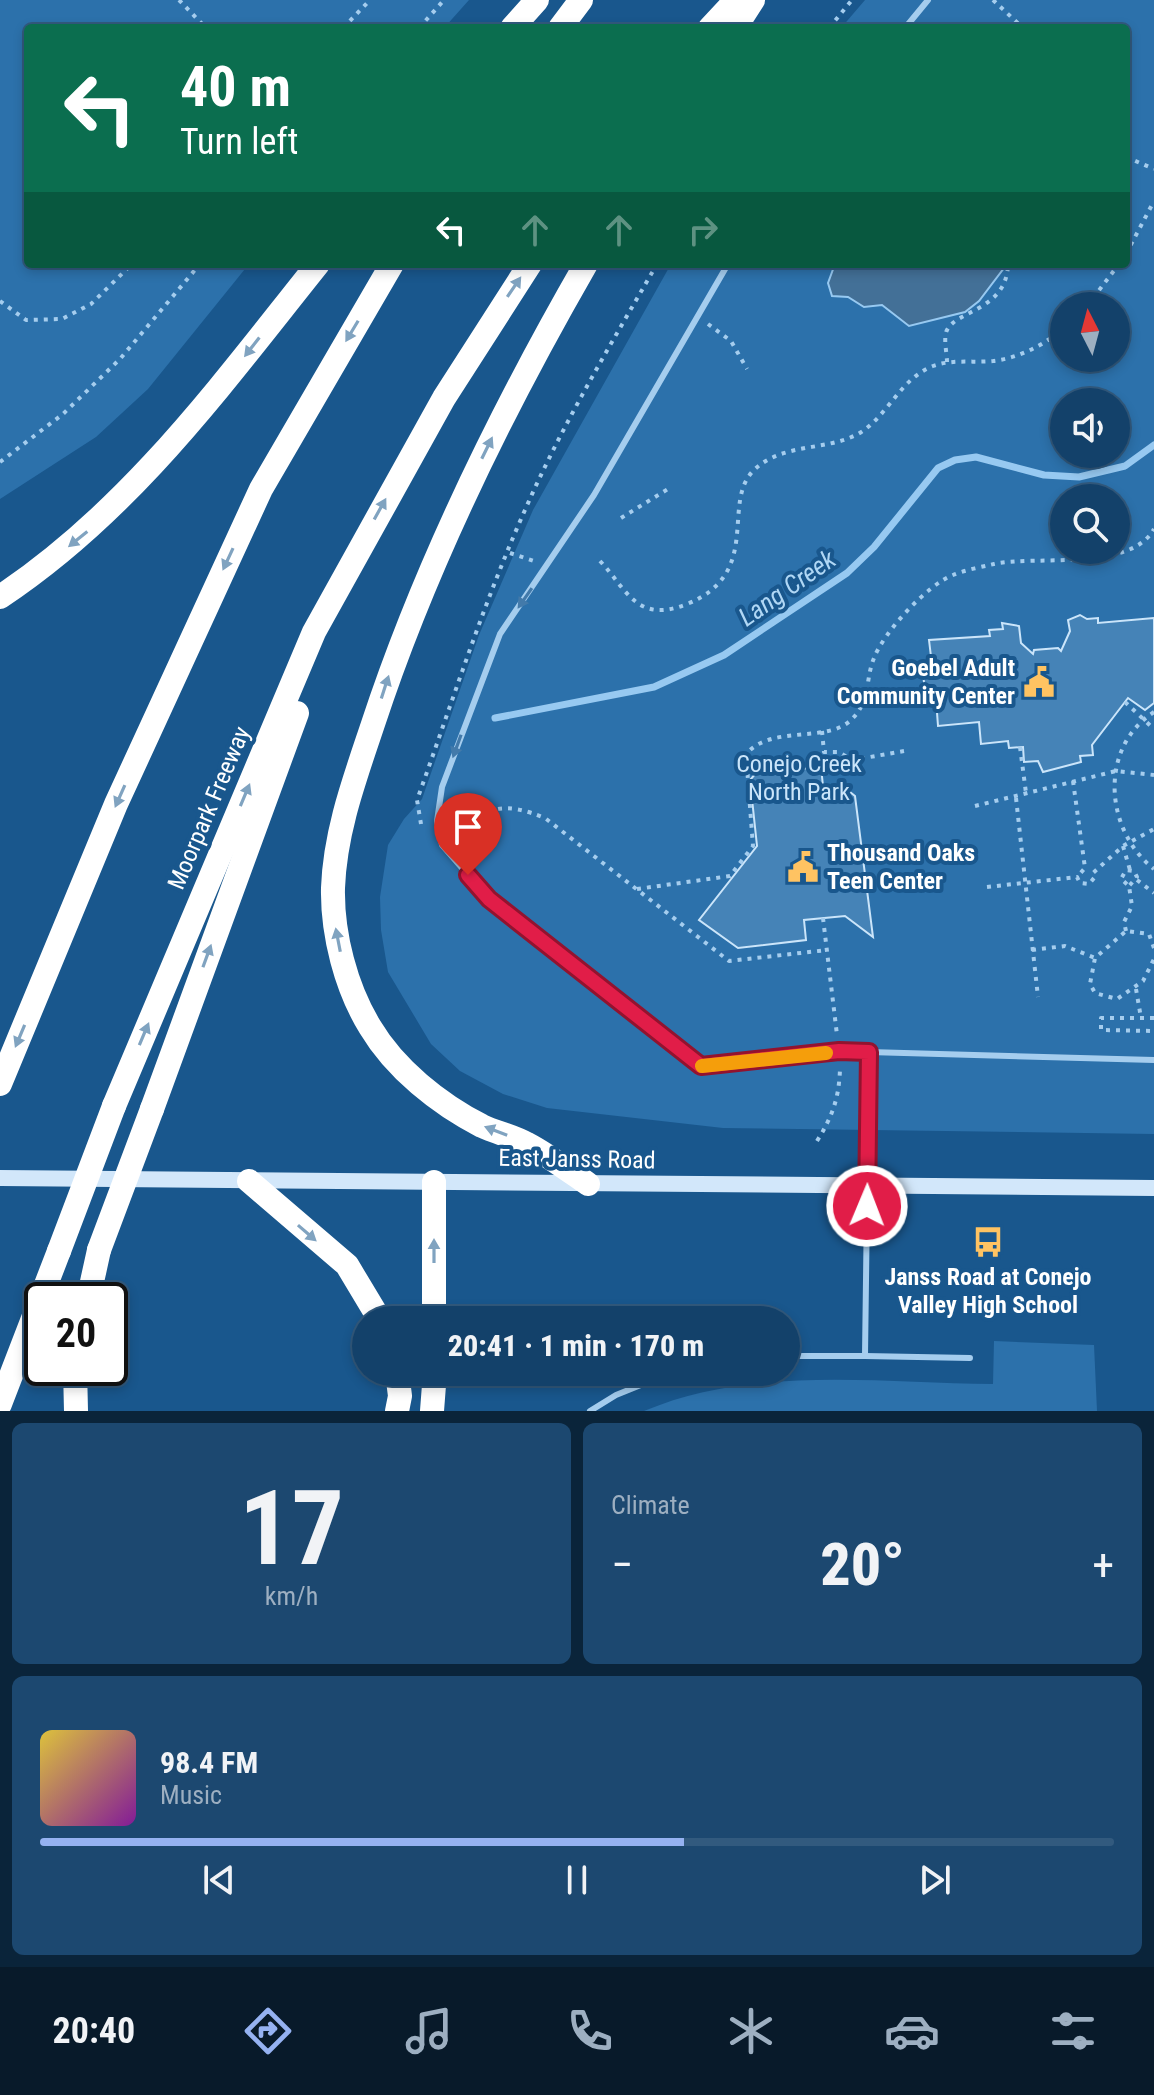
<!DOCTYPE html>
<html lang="en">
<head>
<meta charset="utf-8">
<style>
	:root { --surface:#13416a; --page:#1c4870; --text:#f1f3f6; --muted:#9dafc1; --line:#325a7e; --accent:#95b2f1 }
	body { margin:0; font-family:"Roboto Condensed",sans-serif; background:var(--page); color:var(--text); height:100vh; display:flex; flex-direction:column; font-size:30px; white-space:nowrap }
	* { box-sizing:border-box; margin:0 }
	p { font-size:26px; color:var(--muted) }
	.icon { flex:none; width:44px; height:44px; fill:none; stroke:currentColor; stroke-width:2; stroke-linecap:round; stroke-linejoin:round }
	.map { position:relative; height:1411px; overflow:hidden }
	.details { display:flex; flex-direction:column; gap:12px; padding:12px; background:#0a243a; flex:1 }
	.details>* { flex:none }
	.guide { position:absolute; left:24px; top:24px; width:1106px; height:244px; border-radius:8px; box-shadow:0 4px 12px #0003,0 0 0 2px var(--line); background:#0b6e4f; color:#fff; overflow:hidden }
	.needle { width:52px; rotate:354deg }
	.fabs { position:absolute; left:1050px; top:292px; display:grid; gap:16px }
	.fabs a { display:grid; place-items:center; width:80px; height:80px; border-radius:50%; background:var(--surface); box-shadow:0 4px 12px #0003,0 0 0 2px var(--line); font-size:40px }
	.speed { position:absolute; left:24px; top:1282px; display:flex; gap:16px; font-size:40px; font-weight:700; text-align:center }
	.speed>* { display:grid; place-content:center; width:104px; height:104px; border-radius:50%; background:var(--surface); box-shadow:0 4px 12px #0003,0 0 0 2px var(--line); line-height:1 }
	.speed .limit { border:4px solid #111; border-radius:12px; background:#fff; color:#111 }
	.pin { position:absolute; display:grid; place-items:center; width:68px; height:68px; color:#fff; margin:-82px -34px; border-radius:50% 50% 50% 0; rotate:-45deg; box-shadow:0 0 8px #0007 }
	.pin .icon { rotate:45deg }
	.me { position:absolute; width:88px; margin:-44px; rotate:1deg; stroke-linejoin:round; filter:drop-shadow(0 0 6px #0008) }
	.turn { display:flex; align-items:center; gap:28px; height:168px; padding:0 24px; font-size:36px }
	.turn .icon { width:104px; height:104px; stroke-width:2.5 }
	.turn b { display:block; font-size:56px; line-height:68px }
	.lanes { display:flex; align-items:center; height:76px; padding:0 24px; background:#0003; justify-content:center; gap:40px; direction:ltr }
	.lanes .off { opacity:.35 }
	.big { font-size:60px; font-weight:800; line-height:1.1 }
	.details .tile { flex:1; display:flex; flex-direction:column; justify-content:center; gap:12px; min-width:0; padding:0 28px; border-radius:12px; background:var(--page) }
	.details .dial { align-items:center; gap:0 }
	.dial b { font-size:104px; line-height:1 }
	.song { display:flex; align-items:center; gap:24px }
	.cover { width:96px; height:96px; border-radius:12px; background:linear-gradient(135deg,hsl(50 70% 55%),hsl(290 70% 35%)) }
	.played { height:8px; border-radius:4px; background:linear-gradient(90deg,var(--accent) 60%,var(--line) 60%) }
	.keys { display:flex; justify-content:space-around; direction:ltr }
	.heat { display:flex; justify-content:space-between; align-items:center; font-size:44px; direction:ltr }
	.details .tiles { flex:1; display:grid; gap:12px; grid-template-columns:1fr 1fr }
	.tile:last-child { grid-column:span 2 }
	.trip { position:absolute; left:352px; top:1306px; width:448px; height:80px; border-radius:40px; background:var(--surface); box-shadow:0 4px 12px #0003,0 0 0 2px var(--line); font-weight:800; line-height:80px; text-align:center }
	.tabs { display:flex; height:128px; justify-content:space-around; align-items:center; background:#081a2a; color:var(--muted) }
	.tabs .icon { width:56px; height:56px }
	.tabs .selected { color:var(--accent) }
	.tabs b { font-size:36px; color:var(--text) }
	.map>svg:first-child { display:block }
	.green { fill:#2c71ab; fill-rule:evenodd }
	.water { fill:#437097; stroke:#97c9f1; stroke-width:2 }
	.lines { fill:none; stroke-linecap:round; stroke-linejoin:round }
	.stream { stroke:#97c9f1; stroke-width:7 }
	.building { fill:#4583b7; stroke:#cbe5fa; stroke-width:2 }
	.path { stroke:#a5cdee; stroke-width:4; stroke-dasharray:4 6; stroke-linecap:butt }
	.lane { stroke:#a5cdee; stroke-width:6 }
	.secondary { stroke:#d2e7fa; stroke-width:16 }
	.highway { stroke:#fff; stroke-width:24 }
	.highway-bridge { stroke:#fff; stroke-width:24 }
	.oneway { fill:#80a3c0 }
	.oneway2 { fill:#437aaa }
	.route-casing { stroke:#92132f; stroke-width:20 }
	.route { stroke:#e11d48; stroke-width:14 }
	.slow { stroke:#f59e0b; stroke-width:14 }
	.labels { text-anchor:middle; stroke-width:8; stroke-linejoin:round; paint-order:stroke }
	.poi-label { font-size:24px; font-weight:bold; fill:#fff; stroke:#19578d; text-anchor:end }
	.park-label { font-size:24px; fill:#cbe5fa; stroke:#19578d }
	.street-label { font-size:24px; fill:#fff; stroke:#19578d }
	.water-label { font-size:26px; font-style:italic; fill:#b0d7f5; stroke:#19578d }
</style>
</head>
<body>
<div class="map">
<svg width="1154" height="1411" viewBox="0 0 1154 1411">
	<rect width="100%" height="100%" fill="#19578d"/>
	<g class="green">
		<path d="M0 0H469L444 28H28V264H249L148 389 96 437 0 499Z"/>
		<path d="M865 0H1154V1134L723 1128 547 1108 503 1094 460 1071 431 1044 388 972 381 930 380 897 388 845 404 819 422 799 479 635 533 510 671 264H1126V28H841ZM1064 306H1116V358H1064ZM1064 402H1116V454H1064ZM1064 498H1116V550H1064Z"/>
		<path d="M994 1341 1094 1345 1097 1411H644C752 1365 878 1383 993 1384Z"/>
	</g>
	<path class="water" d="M835 264H1003L1004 268 979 301 965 312 909 326 882 305 864 307 848 297 832 296 828 283Z"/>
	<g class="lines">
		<path class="stream" d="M495 718 654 687 724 655 847 573 874 547 938 468 955 460 976 457 1044 475 1079 477 1125 466 1154 445"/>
	</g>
	<g class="building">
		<path d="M1080 615 1087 619 1098 618V623L1154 618V703L1145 710 1128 698 1092 745 1093 755 1080 756 1081 762 1043 772 1038 761 1024 762 1023 747 1009 748 1008 741 981 744 979 722 938 726 936 699 926 700 922 665H932L929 640 990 636 989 630 1003 629 1002 623 1019 626 1021 643 1033 654 1034 650 1058 648 1061 651 1070 631 1068 620Z"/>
		<path d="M821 767 823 786 840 784 855 796 873 937 845 916 804 920 806 940 738 948 699 920 757 846 750 780 756 773Z"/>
	</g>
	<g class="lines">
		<g class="path">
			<path d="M179 0 206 28"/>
			<path d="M993 0 1023 28"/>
			<path d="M343 28 370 0"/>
			<path d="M419 28 444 0"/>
			<path d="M829 28 852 0"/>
			<path d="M1126 157 1154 169"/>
			<path d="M1126 254 1154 201"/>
			<path d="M0 301 26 320 62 319 91 304 132 264"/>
			<path d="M1087 306 1119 264"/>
			<path d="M708 324 731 341 747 369"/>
			<path d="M947 362C947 353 943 338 947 330 957 310 1007 310 1008 264"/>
			<path d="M0 462 63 414 120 359 200 264"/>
			<path d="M621 518 668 489"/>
			<path d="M510 553 534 561"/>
			<path d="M600 561C628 591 637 624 687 604 764 573 720 503 754 470 782 443 824 451 856 435 887 419 899 379 933 366 952 359 973 363 993 361 1019 358 1044 345 1064 328"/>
			<path d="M1125 702 1154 729"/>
			<path d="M1154 712C1098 748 1105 831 1154 869"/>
			<path d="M822 731 824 752H838L853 760 904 751"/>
			<path d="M1020 747 1026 793"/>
			<path d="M1073 781 1085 868 1077 877"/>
			<path d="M1016 798 1038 997"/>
			<path d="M975 806 1116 771 1154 775"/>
			<path d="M421 824 417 800C452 703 483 604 525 510 562 425 611 344 657 264"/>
			<path d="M455 833C487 805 506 802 545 818L729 961 827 950"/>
			<path d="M1123 846 1130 870"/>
			<path d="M1137 880 1154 893"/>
			<path d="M987 887 1077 877 1080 883 1089 884 1094 878 1093 873 1123 846 1154 829"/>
			<path d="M637 889 730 876 753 846 746 754C772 724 828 744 852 719 871 700 865 680 874 658 884 632 927 585 953 575 965 570 981 567 994 564 1037 555 1130 572 1154 529"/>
			<path d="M823 918 837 1035"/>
			<path d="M1126 931 1124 922 1132 906 1129 886 1121 879 1126 870 1134 871 1137 877 1129 886"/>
			<path d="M1154 948 1149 934 1126 931 1095 958 1090 984 1095 993 1117 999 1143 981 1154 959"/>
			<path d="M1032 950 1065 946 1095 958"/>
			<path d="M1136 989 1141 1018"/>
			<path d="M1154 1018H1101V1030L1154 1031"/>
			<path d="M817 1141C832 1117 839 1099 840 1069"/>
		</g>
		<g class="lane">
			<path d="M905 28 928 0"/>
			<path d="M728 264 594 495 500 634 442 787 437 821 442 845 489 899 690 1061C720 1074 827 1051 869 1052"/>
			<path d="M786 1356H865L869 1052 1154 1060"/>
			<path d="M865 1356 970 1358"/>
			<path d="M590 1411 616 1395 673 1372"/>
		</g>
		<path class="secondary" d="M0 1178 1154 1188"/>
		<g class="highway">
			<path d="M512 28 537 0"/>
			<path d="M560 28 581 0"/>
			<path d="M710 28 736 0"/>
			<path d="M735 28 753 0"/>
			<path d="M586 264C502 410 426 563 373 724 355 778 335 831 333 888 332 934 346 988 370 1027 395 1069 439 1104 482 1126 497 1133 513 1136 527 1144 548 1155 568 1170 588 1184"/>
			<path d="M0 597C131 510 221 385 318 264"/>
			<path d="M0 1084 116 804 261 489 392 264"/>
			<path d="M114 1106 314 632 444 398 530 264"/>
			<path d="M152 1109 297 713"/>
			<path d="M249 1181 347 1265 380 1320"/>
			<path d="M434 1182V1320"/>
			<path d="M88 1300 99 1250"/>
			<path d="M75 1368 76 1411"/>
			<path d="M0 1404 59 1251"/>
			<path d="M397 1411 400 1396 397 1372"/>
			<path d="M432 1411 435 1372"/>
		</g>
		<g class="highway-bridge">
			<path d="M99 1250 152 1109"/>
			<path d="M59 1251 114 1106"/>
		</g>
	</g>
	<defs><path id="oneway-solid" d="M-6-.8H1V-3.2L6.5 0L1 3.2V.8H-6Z" transform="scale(2)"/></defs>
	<g class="oneway">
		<use href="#oneway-solid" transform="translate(514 287) rotate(-56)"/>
		<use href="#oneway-solid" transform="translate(352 331) rotate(121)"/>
		<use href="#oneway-solid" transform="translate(252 347) rotate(128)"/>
		<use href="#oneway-solid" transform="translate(487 448) rotate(-64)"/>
		<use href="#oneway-solid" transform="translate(380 509) rotate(-61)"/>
		<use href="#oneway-solid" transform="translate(78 539) rotate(141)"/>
		<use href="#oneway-solid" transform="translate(228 559) rotate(115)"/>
		<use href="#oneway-solid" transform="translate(385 687) rotate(-72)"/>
		<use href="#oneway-solid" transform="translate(245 795) rotate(-67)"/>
		<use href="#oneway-solid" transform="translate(120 796) rotate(114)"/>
		<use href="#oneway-solid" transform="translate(338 940) rotate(-101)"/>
		<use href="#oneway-solid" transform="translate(207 956) rotate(-70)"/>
		<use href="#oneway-solid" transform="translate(144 1034) rotate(-67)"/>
		<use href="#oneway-solid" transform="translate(20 1036) rotate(113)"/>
		<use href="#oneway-solid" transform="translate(496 1131) rotate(-159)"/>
		<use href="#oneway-solid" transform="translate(307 1233) rotate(41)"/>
		<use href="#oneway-solid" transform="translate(434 1251) rotate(-90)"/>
	</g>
	<g class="oneway2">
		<use href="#oneway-solid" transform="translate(525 598) rotate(125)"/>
		<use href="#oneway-solid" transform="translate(457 746) rotate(110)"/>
	</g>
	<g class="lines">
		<defs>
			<path id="route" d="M468 875 489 899 701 1066 839 1051 869 1052 867 1206"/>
		</defs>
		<use href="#route" class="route-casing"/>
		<use href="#route" class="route"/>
		<path class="slow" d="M702 1066 826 1053"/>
	</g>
	<defs>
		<symbol id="civic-bare" viewBox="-9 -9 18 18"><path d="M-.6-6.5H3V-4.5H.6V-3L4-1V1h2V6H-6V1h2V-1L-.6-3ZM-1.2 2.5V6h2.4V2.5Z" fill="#ffc362" stroke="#19578d" stroke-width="2.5" paint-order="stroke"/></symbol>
		<symbol id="bus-bare" viewBox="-9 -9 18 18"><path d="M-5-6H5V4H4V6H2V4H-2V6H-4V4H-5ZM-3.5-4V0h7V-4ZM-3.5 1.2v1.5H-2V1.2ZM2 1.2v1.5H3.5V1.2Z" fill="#ffc362" stroke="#19578d" stroke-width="2.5" paint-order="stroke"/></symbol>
	</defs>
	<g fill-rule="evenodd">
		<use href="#civic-bare" x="1017" y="660" width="44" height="44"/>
		<use href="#civic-bare" x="781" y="845" width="44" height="44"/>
		<use href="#bus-bare" x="966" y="1220" width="44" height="44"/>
	</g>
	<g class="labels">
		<g class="poi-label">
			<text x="1015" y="676">Goebel Adult<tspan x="1015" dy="28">Community Center</tspan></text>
			<text x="827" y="861" text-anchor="start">Thousand Oaks<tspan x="827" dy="28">Teen Center</tspan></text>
			<text x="988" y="1285" text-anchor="middle">Janss Road at Conejo<tspan x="988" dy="28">Valley High School</tspan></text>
		</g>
		<g class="park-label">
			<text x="799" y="772">Conejo Creek<tspan x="799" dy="28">North Park</tspan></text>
		</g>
		<g class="street-label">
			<text transform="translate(209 808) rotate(-67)" y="8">Moorpark Freeway</text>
			<text transform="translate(577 1159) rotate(1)" y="8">East Janss Road</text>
		</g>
		<g class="water-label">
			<text transform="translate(787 588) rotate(-35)" y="9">Lang Creek</text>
		</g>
	</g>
</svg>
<div class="fabs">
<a><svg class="needle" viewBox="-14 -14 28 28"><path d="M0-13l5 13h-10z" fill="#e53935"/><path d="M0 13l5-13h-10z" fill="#9dafc1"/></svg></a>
<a><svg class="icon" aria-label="sound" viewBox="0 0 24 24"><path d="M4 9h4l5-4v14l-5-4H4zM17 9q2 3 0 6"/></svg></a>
<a><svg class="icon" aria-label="search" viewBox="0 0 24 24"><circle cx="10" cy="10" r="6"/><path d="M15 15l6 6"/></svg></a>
</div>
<div class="speed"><div class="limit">20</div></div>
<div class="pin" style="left:468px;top:875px;background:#d93025"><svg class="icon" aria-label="arrive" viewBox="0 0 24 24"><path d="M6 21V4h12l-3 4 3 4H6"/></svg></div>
<svg class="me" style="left:867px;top:1206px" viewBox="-20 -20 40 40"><circle r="17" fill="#e11d48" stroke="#fff" stroke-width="3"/><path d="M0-11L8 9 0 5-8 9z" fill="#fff"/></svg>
<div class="trip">20:41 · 1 min · 170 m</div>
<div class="guide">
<div class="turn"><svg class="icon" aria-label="left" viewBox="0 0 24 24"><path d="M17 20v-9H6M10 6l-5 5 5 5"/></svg><div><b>40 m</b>Turn left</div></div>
<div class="lanes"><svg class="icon" aria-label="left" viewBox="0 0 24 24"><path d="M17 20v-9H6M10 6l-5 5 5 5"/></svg><svg class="icon off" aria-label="ahead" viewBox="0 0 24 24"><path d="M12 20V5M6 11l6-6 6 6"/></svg><svg class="icon off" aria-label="ahead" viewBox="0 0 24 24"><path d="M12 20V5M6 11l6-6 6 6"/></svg><svg class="icon off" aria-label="right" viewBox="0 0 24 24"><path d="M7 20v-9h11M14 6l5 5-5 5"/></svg></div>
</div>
</div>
<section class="details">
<div class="tiles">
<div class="tile dial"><b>17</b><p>km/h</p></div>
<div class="tile"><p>Climate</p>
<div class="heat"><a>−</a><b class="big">20°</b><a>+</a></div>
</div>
<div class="tile">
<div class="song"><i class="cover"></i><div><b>98.4 FM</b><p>Music</p></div></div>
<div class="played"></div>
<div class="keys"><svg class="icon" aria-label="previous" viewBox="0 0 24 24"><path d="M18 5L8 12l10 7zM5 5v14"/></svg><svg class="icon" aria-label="pause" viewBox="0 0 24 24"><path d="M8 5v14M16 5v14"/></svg><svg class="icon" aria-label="next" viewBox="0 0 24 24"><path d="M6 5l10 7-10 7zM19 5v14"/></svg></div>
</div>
</div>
</section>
<nav class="tabs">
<b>20:40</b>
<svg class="icon selected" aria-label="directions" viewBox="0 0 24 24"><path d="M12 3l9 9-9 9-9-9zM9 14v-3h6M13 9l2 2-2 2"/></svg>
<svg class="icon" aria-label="music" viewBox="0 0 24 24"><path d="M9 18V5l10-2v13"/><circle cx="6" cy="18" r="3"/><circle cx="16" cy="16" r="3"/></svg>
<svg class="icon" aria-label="phone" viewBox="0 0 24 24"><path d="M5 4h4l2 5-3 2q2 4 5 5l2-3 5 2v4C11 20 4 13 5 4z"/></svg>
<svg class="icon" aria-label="climate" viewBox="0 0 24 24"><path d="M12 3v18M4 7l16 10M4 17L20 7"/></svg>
<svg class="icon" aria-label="car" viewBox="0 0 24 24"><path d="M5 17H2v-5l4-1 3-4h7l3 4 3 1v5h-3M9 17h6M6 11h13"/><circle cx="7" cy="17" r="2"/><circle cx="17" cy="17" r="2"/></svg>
<svg class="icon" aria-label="filters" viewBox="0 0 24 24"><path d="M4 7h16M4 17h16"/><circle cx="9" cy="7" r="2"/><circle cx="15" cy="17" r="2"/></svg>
</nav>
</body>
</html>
